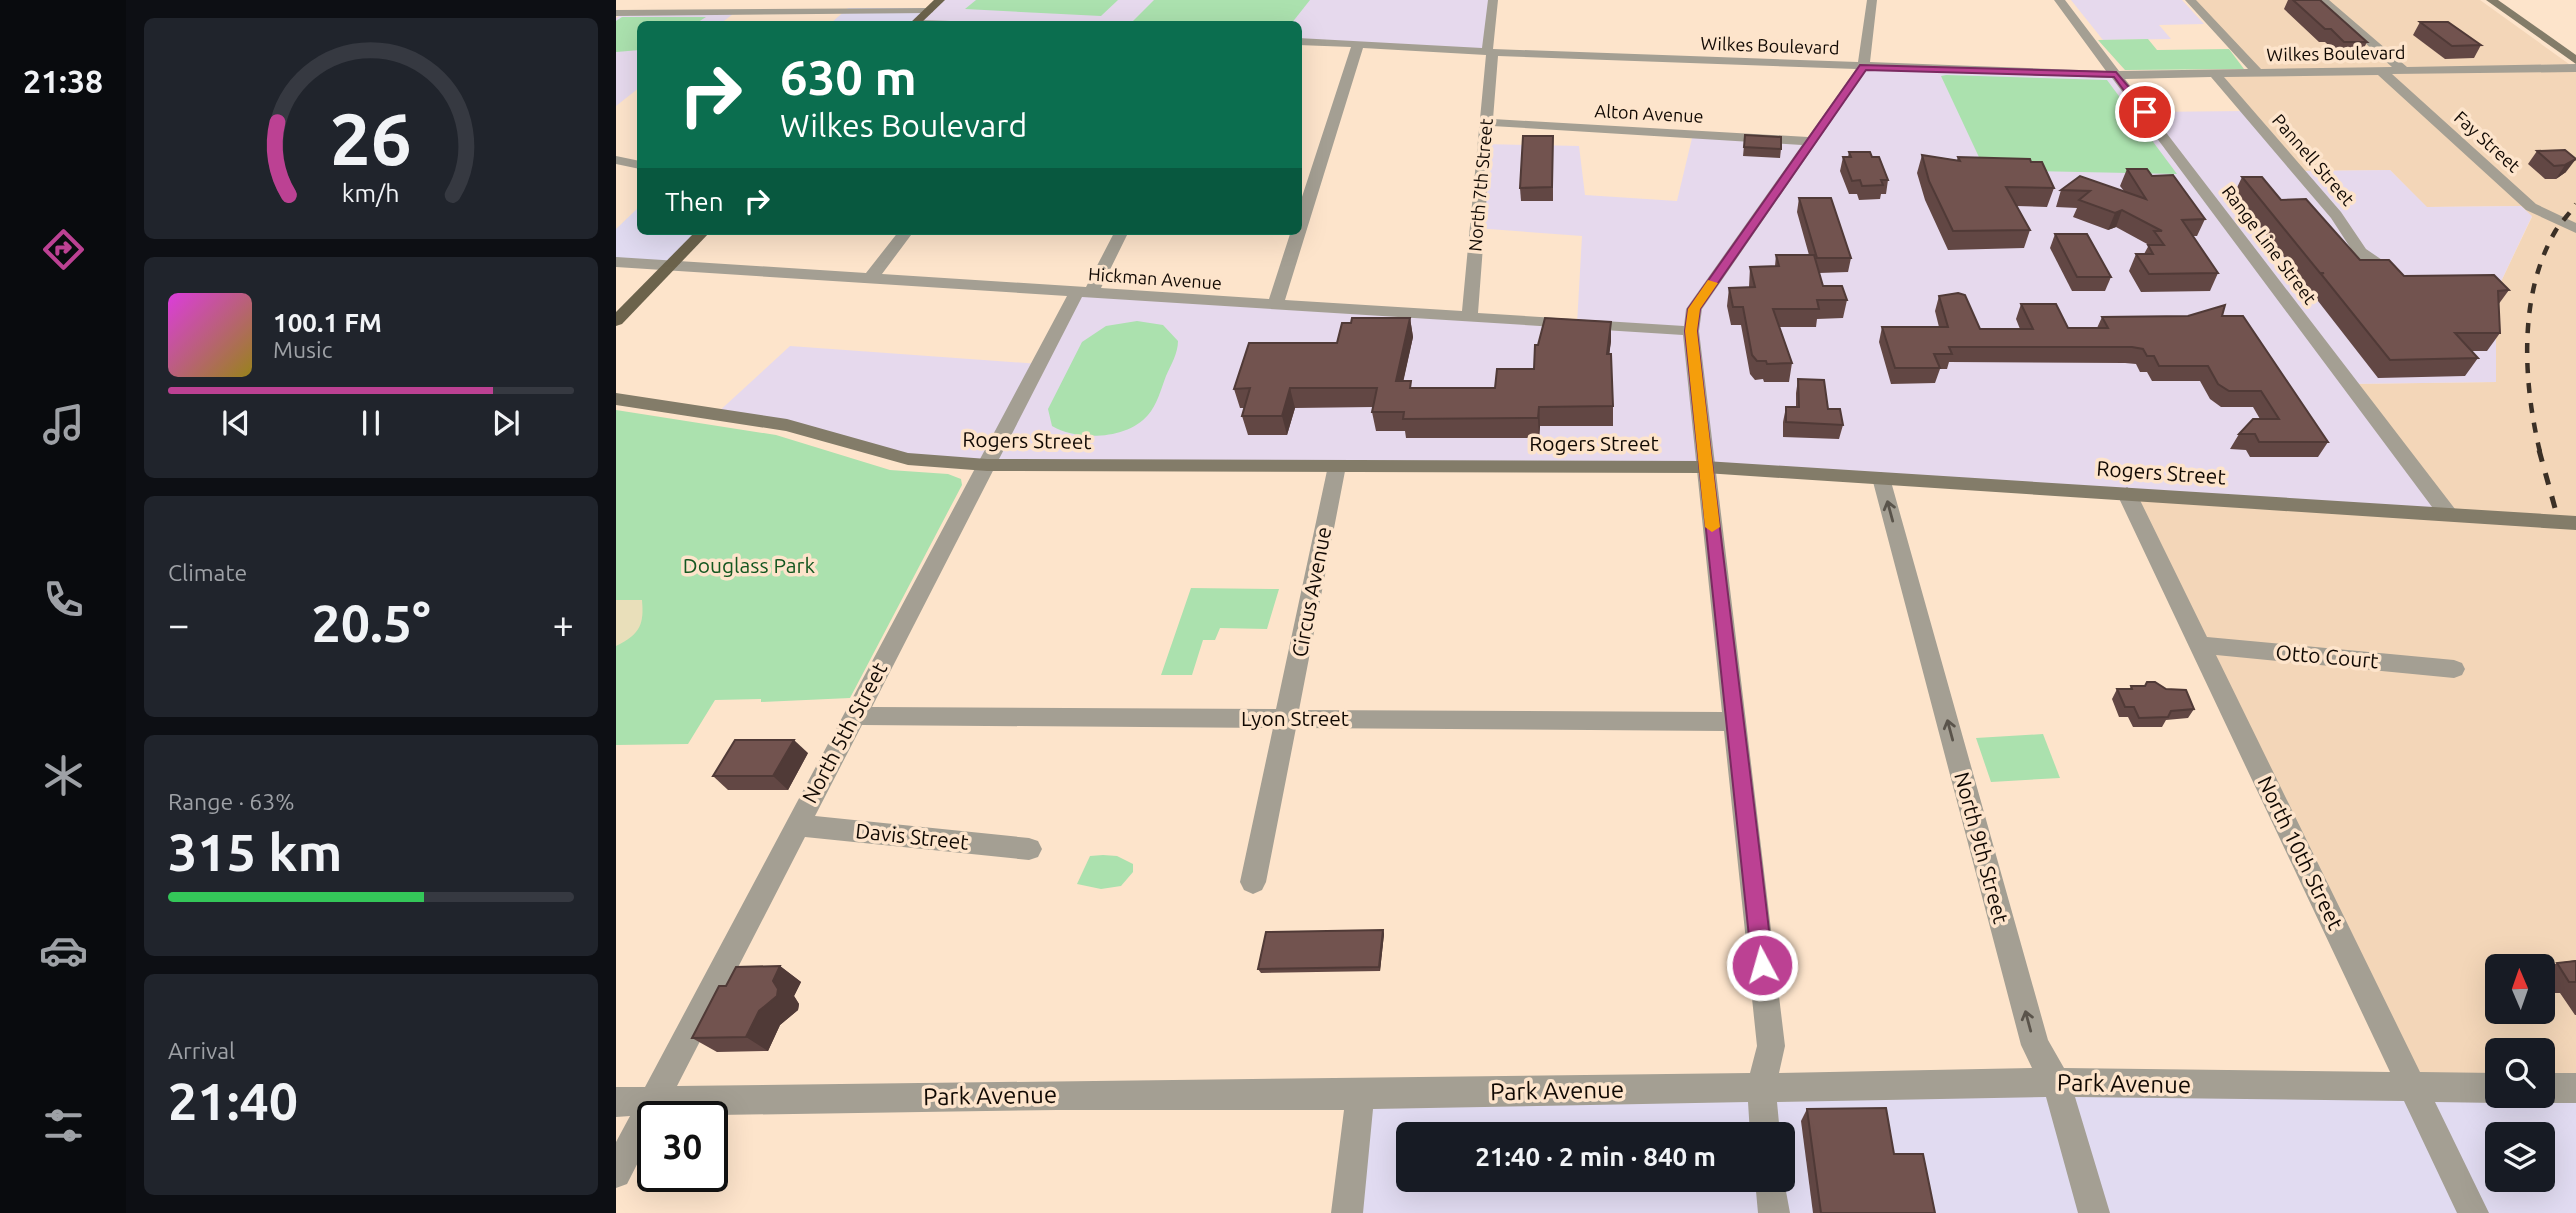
<!DOCTYPE html>
<html lang="en">
<head>
<meta charset="utf-8">
<style>
	:root { --surface:#171b24; --page:#20242c; --text:#f1f3f6; --muted:#9ea1a6; --line:#363941; --accent:#bc4193 }
	body { margin:0; font-family:Ubuntu,sans-serif; background:var(--page); color:var(--text); height:100vh; display:flex; flex-direction:column; font-size:26px; white-space:nowrap }
	* { box-sizing:border-box; margin:0 }
	p { font-size:23px; color:var(--muted) }
	.icon { flex:none; width:38px; height:38px; fill:none; stroke:currentColor; stroke-width:2; stroke-linecap:round; stroke-linejoin:round }
	.map { position:relative; flex:1; overflow:hidden }
	.sheet { display:flex; flex-direction:column; gap:18px; padding:18px; background:#0d0f14; width:490px }
	.sheet>* { flex:none }
	.hud { position:absolute; left:21px; top:21px; width:665px; height:214px; border-radius:10px; box-shadow:0 7px 28px #0002; background:#0b6e4f; color:#fff; overflow:hidden }
	.needle { width:46px; rotate:358deg }
	.controls { position:absolute; left:1869px; top:954px; display:grid; gap:14px }
	.controls a { display:grid; place-items:center; width:70px; height:70px; border-radius:10px; background:var(--surface); box-shadow:0 7px 28px #0002; font-size:35px }
	.speed { position:absolute; left:21px; top:1101px; display:flex; gap:14px; font-size:35px; font-weight:700; text-align:center }
	.speed>* { display:grid; place-content:center; width:91px; height:91px; border-radius:50%; background:var(--surface); box-shadow:0 7px 28px #0002; line-height:1 }
	.speed .limit { border:4px solid #111; border-radius:10px; background:#fff; color:#111 }
	.pin { position:absolute; display:grid; place-items:center; width:60px; height:60px; color:#fff; margin:-30px; border:4px solid #fff; border-radius:50%; box-shadow:0 2px 7px #0007 }
	.me { position:absolute; width:77px; margin:-38px; rotate:354deg; stroke-linejoin:round; filter:drop-shadow(0 0 5px #0008) }
	.turn { display:flex; align-items:center; gap:24px; height:147px; padding:0 28px; font-size:32px }
	.turn .icon { width:91px; height:91px; stroke-width:2.5 }
	.turn b { display:block; font-size:49px; line-height:60px }
	.then { display:flex; align-items:center; height:66px; padding:0 28px; background:#0003; gap:14px; font-size:26px }
	.big { font-size:52px; font-weight:700; line-height:1.1 }
	.sheet .widget { flex:1; display:flex; flex-direction:column; justify-content:center; gap:10px; min-width:0; padding:0 24px; border-radius:10px; background:var(--page) }
	.sheet .dial { align-items:center; gap:0 }
	.dial svg { height:182px; overflow:visible; fill:none; stroke:var(--line); stroke-width:7; stroke-linecap:round; text-anchor:middle }
	.dial text { fill:var(--text); stroke:none }
	.song { display:flex; align-items:center; gap:21px }
	.cover { width:84px; height:84px; border-radius:10px; background:linear-gradient(135deg,hsl(300 70% 55%),hsl(50 70% 35%)) }
	.played { height:7px; border-radius:4px; background:linear-gradient(90deg,var(--accent) 80%,var(--line) 80%) }
	.keys { display:flex; justify-content:space-around; direction:ltr }
	.heat { display:flex; justify-content:space-between; align-items:center; font-size:38px; direction:ltr }
	.charge { height:10px; border-radius:5px; background:linear-gradient(90deg,#34c759 63%,var(--line) 0) }
	.trip { position:absolute; left:780px; top:1122px; width:399px; height:70px; border-radius:10px; background:var(--surface); box-shadow:0 7px 28px #0002; font-weight:700; line-height:70px; text-align:center }
	main { display:flex; flex:1; min-height:0 }
	.tab-bar { display:flex; flex-direction:column; width:126px; justify-content:space-around; align-items:center; background:#090b0e; color:var(--muted) }
	.tab-bar .icon { width:49px; height:49px }
	.tab-bar .active { color:var(--accent) }
	.tab-bar b { font-size:32px; color:var(--text) }
	.map>svg:first-child { display:block }
	.commercial { fill:#e1dbf1; fill-rule:evenodd }
	.built { fill:#f3d6b8; fill-rule:evenodd }
	.education { fill:#e6d9ed }
	.green { fill:#abe1ae }
	.sand { fill:#e9dfba }
	.lines { fill:none; stroke-linecap:round; stroke-linejoin:round }
	.street { fill:#a49f93; fill-rule:evenodd }
	.secondary { fill:#837c69; fill-rule:evenodd }
	.primary { fill:#6c634c; fill-rule:evenodd }
	.rail-far1 { stroke:#3b3026; stroke-width:4.5; stroke-dasharray:10 10; stroke-linecap:butt }
	.rail { stroke:#3b3026; stroke-width:5; stroke-dasharray:12 12; stroke-linecap:butt }
	.wall { fill:#624744 }
	.shaded-wall { fill:#503a37 }
	.building { fill:#72534f; stroke:#503a37; stroke-width:2 }
	.oneway { stroke:#5a544b }
	.route { fill:#bc4193; stroke:#7a2a60; stroke-width:2 }
	.slow { fill:#f59e0b }
	.labels { text-anchor:middle; stroke-width:7; stroke-linejoin:round; paint-order:stroke }
	.far-street-label { font-size:18px; fill:#110903; stroke:#fde4cb }
	.street-label { font-size:21px; fill:#110903; stroke:#fde4cb }
	.park-label { font-size:21px; fill:#145720; stroke:#fde4cb }
	.near-street-label { font-size:24px; fill:#110903; stroke:#fde4cb }
</style>
</head>
<body>
<main>
<nav class="tab-bar">
<b>21:38</b>
<svg class="icon active" aria-label="directions" viewBox="0 0 24 24"><path d="M12 3l9 9-9 9-9-9zM9 14v-3h6M13 9l2 2-2 2"/></svg>
<svg class="icon" aria-label="music" viewBox="0 0 24 24"><path d="M9 18V5l10-2v13"/><circle cx="6" cy="18" r="3"/><circle cx="16" cy="16" r="3"/></svg>
<svg class="icon" aria-label="phone" viewBox="0 0 24 24"><path d="M5 4h4l2 5-3 2q2 4 5 5l2-3 5 2v4C11 20 4 13 5 4z"/></svg>
<svg class="icon" aria-label="climate" viewBox="0 0 24 24"><path d="M12 3v18M4 7l16 10M4 17L20 7"/></svg>
<svg class="icon" aria-label="car" viewBox="0 0 24 24"><path d="M5 17H2v-5l4-1 3-4h7l3 4 3 1v5h-3M9 17h6M6 11h13"/><circle cx="7" cy="17" r="2"/><circle cx="17" cy="17" r="2"/></svg>
<svg class="icon" aria-label="filters" viewBox="0 0 24 24"><path d="M4 7h16M4 17h16"/><circle cx="9" cy="7" r="2"/><circle cx="15" cy="17" r="2"/></svg>
</nav>
<section class="sheet">
<div class="widget dial"><svg viewBox="0 0 100 80">
<path d="M14 69A42 42 0 1 1 86 69"/>
<path d="M14 69A42 42 0 0 1 9 37" stroke="#bc4193"/>
<text x="50" y="56" font-size="32" font-weight="700">26</text>
<text x="50" y="72" font-size="11">km/h</text>
</svg></div>
<div class="widget">
<div class="song"><i class="cover"></i><div><b>100.1 FM</b><p>Music</p></div></div>
<div class="played"></div>
<div class="keys"><svg class="icon" aria-label="previous" viewBox="0 0 24 24"><path d="M18 5L8 12l10 7zM5 5v14"/></svg><svg class="icon" aria-label="pause" viewBox="0 0 24 24"><path d="M8 5v14M16 5v14"/></svg><svg class="icon" aria-label="next" viewBox="0 0 24 24"><path d="M6 5l10 7-10 7zM19 5v14"/></svg></div>
</div>
<div class="widget"><p>Climate</p>
<div class="heat"><a>−</a><b class="big">20.5°</b><a>+</a></div>
</div>
<div class="widget"><p>Range · 63%</p><b class="big">315 km</b><div class="charge"></div></div>
<div class="widget"><p>Arrival</p><b class="big">21:40</b></div>
</section>
<div class="map">
<svg width="1960" height="1213" viewBox="0 0 1960 1213">
	<rect width="100%" height="100%" fill="#fde4cb"/>
	<g class="commercial">
		<path d="M232 8H314L297 24H214Z"/>
		<path d="M24 206V231H89L54 266 0 261V229Z"/>
		<path d="M1796 1088H1881V1096H1927V1088H1960V1213H731L744 1095ZM793 1134H1167V1180H793ZM1881 1134H1927V1180H1881Z"/>
	</g>
	<path class="built" d="M1575 0H1864L1960 69V1088H1927V1050H1881V1088H1796L1511 494 1733 384 1880 382V292L1916 217 1905 206 1810 207 1774 170 1680 171 1598 73H1641ZM1881 966H1927V1012H1881Z"/>
	<g class="education">
		<path d="M322 0H876L870 51 683 42 682 24 299 23Z"/>
		<path d="M1455 0H1566L1588 24 1543 25 1555 39 1487 40Z"/>
		<path d="M117 14 104 24H24V87L0 106V18L5 15Z"/>
		<path d="M1247 67 1500 75 1529 112 1629 111 1680 171 1774 170 1811 207 1905 206 1916 216 1880 292V382L1734 384 1832 514 1089 467 292 459 100 414 174 346 424 364 467 292 961 324 966 236 859 228 868 144 963 146 969 195 1061 201 1077 134 1194 141Z"/>
	</g>
	<g class="green">
		<path d="M360 0H502L485 16 349 9Z"/>
		<path d="M538 0H694L675 24H514Z"/>
		<path d="M6 17H90L79 24H24V50L0 52V21Z"/>
		<path d="M1532 39 1541 50 1613 49 1628 69 1509 70 1482 40Z"/>
		<path d="M1330 75 1491 80 1561 174 1369 170 1325 76Z"/>
		<path d="M521 321 547 325 562 341C562 353 555 365 550 376 545 389 541 405 532 415 511 440 461 441 436 426L432 409 466 342 490 326Z"/>
		<path d="M0 410 160 435 274 470 332 474 345 479 346 485 234 698 145 702V699L99 700 72 744 0 745Z"/>
		<path d="M575 588 663 589 651 629 604 628 599 640H587L576 675H545Z"/>
		<path d="M1427 734 1444 778 1375 782 1360 738Z"/>
		<path d="M487 855 501 856 517 864V872L505 886 485 889 461 884 474 856Z"/>
	</g>
	<path class="sand" d="M0 600H26C28 623 25 634 0 646Z"/>
	<g class="lines">
		<g class="street">
			<path d="M872 0H882L877 49 1242 62 1251 0H1261L1254 62 1490 71 1438 0H1449L1503 71 1632 69 1569 0H1580L1645 69 1776 67 1701 0H1713L1791 67 1960 64V72L1776 74 1920 204 1960 223V233L1910 210 1762 75 1608 77 1725 212 1750 249 1772 264 1775 267 1767 272 1753 266 1739 255 1715 218 1595 77 1509 79 1839 509 1842 514 1839 519H1825L1496 78 1251 69 1086 309 1083 331 1169 1046 1163 1073 1416 1068 1405 1045 1256 478 1265 472 1274 478 1432 1040 1448 1068 1774 1072 1501 494 1511 487 1521 494 1591 637 1838 660 1846 663 1849 669 1846 675 1838 678 1600 655 1804 1072 1881 1073V1096H1892L1881 1103 1819 1102 1873 1213H1841L1788 1101 1459 1097 1494 1213H1462L1430 1097 1161 1102 1164 1134H1134L1132 1102 757 1109 747 1213H715L728 1110H441L37 1116V1133L11 1184 0 1188V1142L14 1116 0 1117V1087H29L451 296 0 267V257L250 273 283 231H298L266 274 470 287 499 231H513L485 288 653 299 675 231H682V209L735 47 682 45V38L866 48ZM747 48 870 55 846 311 669 300ZM882 56 1240 69 1192 137 877 119ZM876 126 1186 145 1070 309 1068 326 862 313ZM466 297 1067 335 1106 712 683 710 730 466 721 460 712 466 660 709 256 707ZM246 725 657 728 624 882 628 890 637 894 646 890 650 882 680 728 1108 731 1141 1046 1134 1073 61 1086 189 837 413 860 422 857 426 849 422 841 413 838 199 816Z"/>
			<path d="M317 8V12L313 13 0 16V10Z"/>
			<path d="M299 20 335 21 341 24H294Z"/>
			<path d="M0 156 24 161V169L0 164Z"/>
			<path d="M1927 1073H1960V1103H1927L1917 1098 1916 1096H1927Z"/>
			<path d="M1167 1175 1174 1213H1142L1139 1180H1167Z"/>
		</g>
		<g class="secondary">
			<path d="M1870 0H1882L1960 55V64Z"/>
			<path d="M0 393 171 419 292 453 371 459 1089 461 1960 516V530L1089 473 371 471 292 465 170 431 0 405Z"/>
		</g>
		<g class="primary">
			<path d="M318 0H329L304 24H293Z"/>
			<path d="M80 231H95L6 324 0 326V312Z"/>
		</g>
		<path class="rail-far1" d="M1924 452C1907 382 1902 294 1940 230 1946 221 1954 213 1960 204"/>
		<path class="rail" d="M1923 450 1939 508"/>
	</g>
	<g class="wall">
		<path d="M1672 0H1704L1751 42 1745 54H1722L1709 42H1703L1668 9Z"/>
		<path d="M1804 22 1865 45 1858 58 1829 59 1797 35Z"/>
		<path d="M1129 135 1165 149 1164 158 1127 156Z"/>
		<path d="M937 136V201H905L904 188Z"/>
		<path d="M1949 150 1950 172 1940 179H1929L1912 164 1921 151Z"/>
		<path d="M1233 152 1256 157 1272 180 1270 194H1265L1264 199 1243 200 1241 194H1233L1224 171 1227 157H1232Z"/>
		<path d="M1306 155 1341 160 1342 157 1415 162 1438 188 1431 207 1401 206 1414 230 1408 248 1332 250 1309 200 1301 173Z"/>
		<path d="M1511 169 1536 176 1589 219 1581 236H1577L1602 273 1594 291 1525 292 1513 271 1520 254H1528L1533 245 1500 227 1492 230 1457 217 1461 208 1440 207 1445 190 1508 191 1504 186Z"/>
		<path d="M1626 177 1665 200 1744 260 1788 276 1893 290 1882 305 1884 333 1871 351H1855L1862 358 1849 376 1762 378 1695 292 1696 291H1695L1618 194Z"/>
		<path d="M1183 198 1235 258 1232 272 1203 273 1207 286 1231 300 1227 318 1201 319 1200 327H1163L1176 363 1173 382H1148L1147 379 1139 380 1134 374 1125 325H1115L1111 306 1113 288 1133 287 1134 267 1159 266 1160 255H1193L1181 212Z"/>
		<path d="M1439 234 1495 277 1489 291H1456L1434 248Z"/>
		<path d="M1323 296 1364 329H1404L1400 319 1405 304 1452 328H1481L1486 317 1606 316 1712 442 1702 457H1634L1630 450 1614 449 1623 434 1644 419 1637 407H1605L1594 399 1584 381H1536L1531 372H1524L1520 364 1509 363 1333 362 1331 369H1324L1319 383 1275 384 1263 342 1266 327H1323L1319 311Z"/>
		<path d="M794 318 797 337 787 381 796 388H879L918 369 922 345 995 322V341L993 354 997 406V426H924L923 438H790L789 431H760L756 412 757 407 679 408 671 435H632L626 416 629 408H624L618 389 721 343 735 323Z"/>
		<path d="M1182 379 1227 425 1223 439 1167 437V422L1170 407H1180V393Z"/>
		<path d="M1515 686 1578 709 1572 718 1550 720 1546 727H1517L1512 717H1503L1496 699 1501 689H1514Z"/>
		<path d="M192 753 172 790H112L97 776Z"/>
		<path d="M767 930 768 934 764 971 645 973 642 969Z"/>
		<path d="M1960 960V1015H1959L1944 993H1934L1927 982V971L1941 963Z"/>
		<path d="M164 966 185 982 178 996 183 1004 182 1010 164 1025 152 1051 101 1052 76 1038 110 986Z"/>
		<path d="M1191 1109 1319 1213H1197L1185 1121Z"/>
	</g>
	<g class="shaded-wall">
		<path d="M1960 159 1950 172 1940 179 1949 165Z"/>
		<path d="M1506 210 1500 227 1492 230 1499 213Z"/>
		<path d="M794 318 797 337 783 401 780 381Z"/>
		<path d="M995 322V341L991 373V354Z"/>
		<path d="M674 388 679 408 671 435 666 416Z"/>
		<path d="M923 407 924 426 923 438 922 418Z"/>
		<path d="M178 740 192 753 172 790 157 776Z"/>
		<path d="M767 930 768 934 764 971 763 967Z"/>
		<path d="M164 966 185 982 178 996 183 1004 182 1010 164 1025 152 1051 130 1037Z"/>
	</g>
	<g class="building">
		<path d="M1677 0H1704L1751 42H1728L1715 29H1709Z"/>
		<path d="M1804 22H1832L1865 45 1836 46Z"/>
		<path d="M1129 135 1165 137V149L1128 147Z"/>
		<path d="M907 136H937L936 187 904 188Z"/>
		<path d="M1949 150 1960 159 1949 165 1938 166 1921 151Z"/>
		<path d="M1233 152H1254L1256 157H1263L1272 180H1265L1267 185 1246 186 1244 180 1236 181 1227 157H1235Z"/>
		<path d="M1306 155 1344 161 1342 157 1414 159 1415 162H1426L1438 188 1390 187 1414 230 1337 231 1313 181Z"/>
		<path d="M1511 169H1531L1536 176 1557 175 1589 219 1566 220 1602 273 1533 274 1520 254H1537L1532 245H1548L1538 231H1546L1506 210 1499 213 1463 200 1474 191 1445 190 1464 176 1530 199Z"/>
		<path d="M1626 177H1646L1665 200 1690 199 1744 260H1773L1788 276 1878 275 1893 290 1882 291 1884 333H1839L1862 358 1774 360 1705 274 1708 273H1704Z"/>
		<path d="M1183 198H1215L1235 258H1201Z"/>
		<path d="M1439 234H1471L1495 277H1461Z"/>
		<path d="M1160 255H1198L1207 286H1226L1231 300H1201L1203 309H1157L1176 363 1151 364 1150 361H1141L1136 355 1127 307H1117L1113 288 1139 287 1134 267 1163 266Z"/>
		<path d="M1342 293 1349 295 1364 329H1417L1405 304H1440L1452 328H1492L1486 317 1572 316 1609 305 1606 316H1627L1712 442H1643L1639 434H1623L1637 419H1663L1645 391H1613L1602 384 1592 366H1543L1538 356H1531L1527 349 1516 347H1333L1336 354H1318L1324 368H1279L1266 327H1332L1323 296Z"/>
		<path d="M736 318H794L780 381H795L794 388H879L881 369H918L919 345H922L929 318 995 322 991 354H995L997 406 923 407 922 418 787 419 788 412H756L761 388H674L666 416H626L634 388 618 389 633 343H721L726 323H735Z"/>
		<path d="M1182 379 1208 380 1212 409H1224L1227 425 1170 422V407H1183Z"/>
		<path d="M1531 682H1539L1550 689 1570 690 1578 709 1555 711 1552 717 1523 718 1518 707H1509L1501 689H1516L1515 686H1529Z"/>
		<path d="M119 740H178L157 776H97Z"/>
		<path d="M767 930 763 967 642 969 650 932Z"/>
		<path d="M1960 961V982H1953L1941 963Z"/>
		<path d="M164 966 157 981 162 989 161 996 143 1011 130 1037 76 1038 103 986H110L120 967Z"/>
		<path d="M1270 1108 1278 1154H1307L1319 1213H1205L1191 1109Z"/>
	</g>
	<defs><path id="oneway-shaft" d="M-6 0H5M1.5-3L5.5 0L1.5 3" fill="none" stroke-width="1.6" stroke-linecap="round" stroke-linejoin="round" transform="scale(1.75)"/></defs>
	<g class="oneway">
		<use href="#oneway-shaft" transform="translate(1274 511) rotate(-105)"/>
		<use href="#oneway-shaft" transform="translate(1334 730) rotate(-105)"/>
		<use href="#oneway-shaft" transform="translate(1412 1021) rotate(-105)"/>
	</g>
	<path class="route" d="M1244 65 1500 72 1534 112 1525 114 1498 77 1250 70 1084 309 1081 331C1104 543 1133 753 1157 965L1154 972 1146 975 1139 972 1136 965 1069 331 1072 309Z"/>
	<path class="slow" d="M1092 280 1102 283 1084 309 1081 331 1104 527 1096 532 1089 527 1069 331 1072 309Z"/>
	<g class="labels">
		<g class="far-street-label">
			<text transform="translate(1154 46) rotate(2)" y="6">Wilkes Boulevard</text>
			<text transform="translate(1720 54) rotate(-1)" y="6">Wilkes Boulevard</text>
			<text transform="translate(1033 114) rotate(3)" y="6">Alton Avenue</text>
			<text transform="translate(1871 142) rotate(42)" y="6">Fay Street</text>
			<text transform="translate(1697 160) rotate(49)" y="6">Pannell Street</text>
			<text transform="translate(865 185) rotate(-85)" y="6">North 7th Street</text>
			<text transform="translate(1653 245) rotate(53)" y="6">Range Line Street</text>
			<text transform="translate(539 279) rotate(4)" y="6">Hickman Avenue</text>
		</g>
		<g class="street-label">
			<text transform="translate(411 441) rotate(1)" y="7">Rogers Street</text>
			<text x="978" y="451">Rogers Street</text>
			<text transform="translate(1545 473) rotate(4)" y="7">Rogers Street</text>
			<text transform="translate(696 592) rotate(-79)" y="7">Circus Avenue</text>
			<text transform="translate(1711 657) rotate(5)" y="7">Otto Court</text>
			<text x="679" y="726">Lyon Street</text>
			<text transform="translate(229 733) rotate(-62)" y="7">North 5th Street</text>
			<text transform="translate(296 837) rotate(6)" y="7">Davis Street</text>
			<text transform="translate(1365 848) rotate(75)" y="7">North 9th Street</text>
			<text transform="translate(1684 853) rotate(64)" y="7">North 10th Street</text>
		</g>
		<g class="park-label">
			<text x="133" y="573">Douglass Park</text>
		</g>
		<g class="near-street-label">
			<text transform="translate(1508 1084) rotate(1)" y="8">Park Avenue</text>
			<text transform="translate(941 1091) rotate(-1)" y="8">Park Avenue</text>
			<text transform="translate(374 1096) rotate(-1)" y="8">Park Avenue</text>
		</g>
	</g>
</svg>
<div class="controls">
<a><svg class="needle" viewBox="-14 -14 28 28"><path d="M0-13l5 13h-10z" fill="#e53935"/><path d="M0 13l5-13h-10z" fill="#9ea1a6"/></svg></a>
<a><svg class="icon" aria-label="search" viewBox="0 0 24 24"><circle cx="10" cy="10" r="6"/><path d="M15 15l6 6"/></svg></a>
<a><svg class="icon" aria-label="layers" viewBox="0 0 24 24"><path d="M12 4l9 5-9 5-9-5zM3 14l9 5 9-5"/></svg></a>
</div>
<div class="speed"><div class="limit">30</div></div>
<div class="pin" style="left:1529px;top:112px;background:#d93025"><svg class="icon" aria-label="arrive" viewBox="0 0 24 24"><path d="M6 21V4h12l-3 4 3 4H6"/></svg></div>
<svg class="me" style="left:1146px;top:965px" viewBox="-20 -20 40 40"><circle r="17" fill="#bc4193" stroke="#fff" stroke-width="3"/><path d="M0-11L8 9 0 5-8 9z" fill="#fff"/></svg>
<div class="trip">21:40 · 2 min · 840 m</div>
<div class="hud">
<div class="turn"><svg class="icon" aria-label="right" viewBox="0 0 24 24"><path d="M7 20v-9h11M14 6l5 5-5 5"/></svg><div><b>630 m</b>Wilkes Boulevard</div></div>
<div class="then">Then<svg class="icon" aria-label="right" viewBox="0 0 24 24"><path d="M7 20v-9h11M14 6l5 5-5 5"/></svg></div>
</div>
</div>
</main>
</body>
</html>
